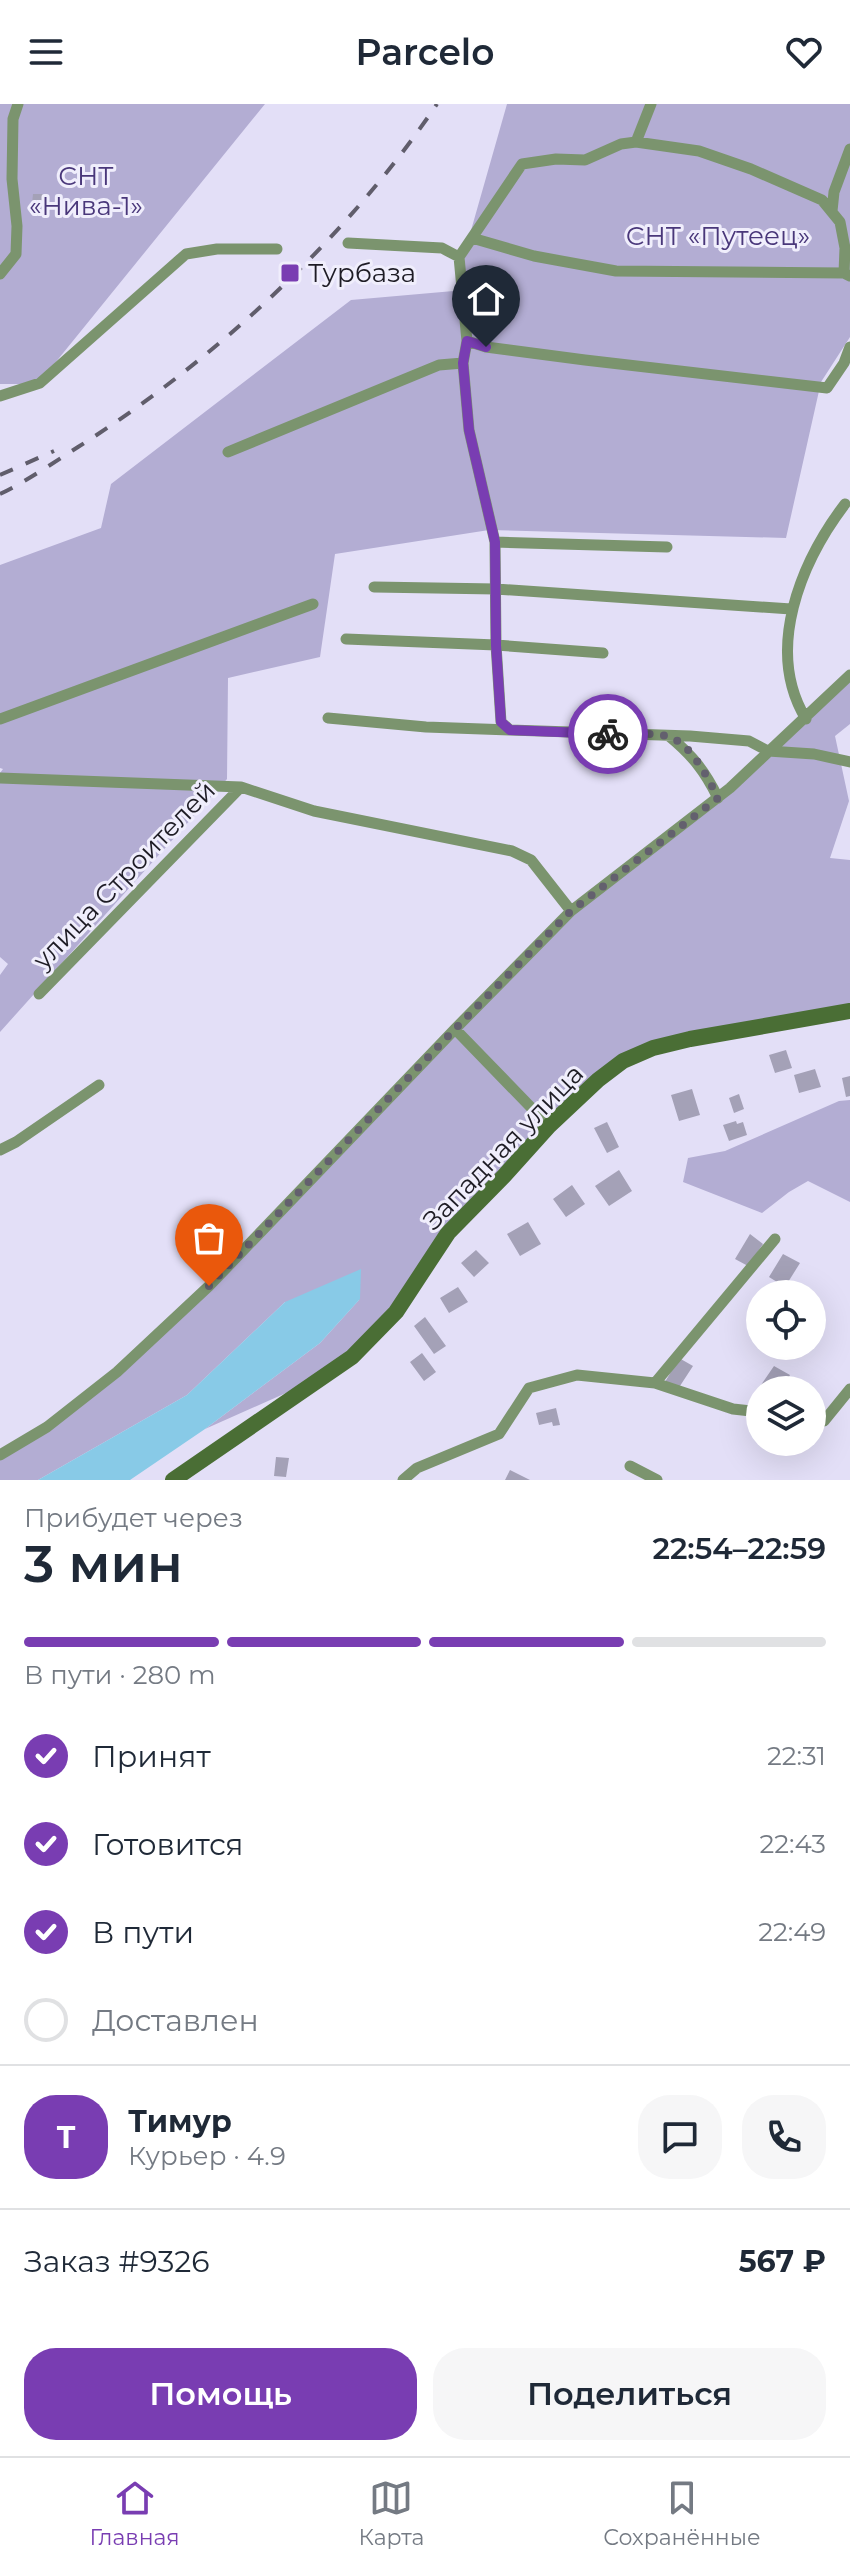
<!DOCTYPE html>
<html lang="ru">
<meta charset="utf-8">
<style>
:root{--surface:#fff;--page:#f6f6f7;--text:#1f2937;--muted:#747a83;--line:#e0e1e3;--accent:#793db2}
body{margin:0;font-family:Montserrat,sans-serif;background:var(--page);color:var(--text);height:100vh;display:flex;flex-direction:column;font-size:30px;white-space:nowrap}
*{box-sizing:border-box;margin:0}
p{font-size:26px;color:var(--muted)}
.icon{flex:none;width:44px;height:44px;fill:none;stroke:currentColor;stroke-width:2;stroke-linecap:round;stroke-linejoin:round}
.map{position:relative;height:1376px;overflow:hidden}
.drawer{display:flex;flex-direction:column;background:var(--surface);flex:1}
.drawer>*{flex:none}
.fabs{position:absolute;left:746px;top:1176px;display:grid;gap:16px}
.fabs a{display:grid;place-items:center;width:80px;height:80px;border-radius:50%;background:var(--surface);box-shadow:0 8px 32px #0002;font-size:40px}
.pin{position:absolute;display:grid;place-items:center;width:68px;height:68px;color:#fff;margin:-82px -34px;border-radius:50% 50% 50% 0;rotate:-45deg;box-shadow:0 0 8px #0007}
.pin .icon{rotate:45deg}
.courier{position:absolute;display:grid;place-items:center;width:80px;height:80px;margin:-40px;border:6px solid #793db2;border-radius:50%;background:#fff;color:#222;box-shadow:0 2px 10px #0007}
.summary em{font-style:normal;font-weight:600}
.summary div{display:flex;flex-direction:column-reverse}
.summary{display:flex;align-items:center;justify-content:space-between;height:136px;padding:0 24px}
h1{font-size:52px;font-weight:600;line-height:60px}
.bar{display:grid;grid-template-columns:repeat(4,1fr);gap:12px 8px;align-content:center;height:96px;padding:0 24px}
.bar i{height:10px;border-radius:6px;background:var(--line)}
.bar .on{background:var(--accent)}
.bar p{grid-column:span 4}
.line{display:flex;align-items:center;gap:20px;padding:0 24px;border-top:2px solid var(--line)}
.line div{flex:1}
.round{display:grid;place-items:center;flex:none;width:84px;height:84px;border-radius:32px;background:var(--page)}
ol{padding:0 24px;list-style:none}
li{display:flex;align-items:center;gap:24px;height:88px}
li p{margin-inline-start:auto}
li .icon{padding:8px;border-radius:50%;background:var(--accent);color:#fff;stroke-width:4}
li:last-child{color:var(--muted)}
li i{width:44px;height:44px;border:4px solid var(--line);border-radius:50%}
.cta{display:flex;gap:16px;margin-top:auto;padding:16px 24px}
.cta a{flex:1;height:92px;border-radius:32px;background:var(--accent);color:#fff;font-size:32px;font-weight:600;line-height:92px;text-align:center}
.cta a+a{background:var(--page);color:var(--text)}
header{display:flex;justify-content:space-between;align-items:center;height:104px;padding:0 24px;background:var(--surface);font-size:36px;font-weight:600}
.tabs{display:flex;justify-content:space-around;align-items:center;height:112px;border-top:2px solid var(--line);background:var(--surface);font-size:22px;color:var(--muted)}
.tabs a{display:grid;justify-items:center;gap:4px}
.tabs .on{color:var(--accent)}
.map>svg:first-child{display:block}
</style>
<header><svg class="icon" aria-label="menu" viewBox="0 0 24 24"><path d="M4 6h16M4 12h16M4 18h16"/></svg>Parcelo<svg class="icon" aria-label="heart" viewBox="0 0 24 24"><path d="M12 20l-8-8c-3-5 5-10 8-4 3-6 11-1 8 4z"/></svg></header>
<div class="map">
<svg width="850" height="1376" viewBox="0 0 850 1376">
<rect width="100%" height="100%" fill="#e3dff7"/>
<!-- green -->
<path fill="#b3add3" d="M0 0H265L38 280H0Z
M507 0H850V233L821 278 786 434 489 426 335 450 320 553 228 574 227 675 0 928V871L8 860 0 853V669L3 665 0 664V461L101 424 111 380 351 196 465 186 464 151Z
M850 571V620L835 632 849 697 830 754 850 756V907L623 957 466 1111 396 1208 324 1272 205 1325 320 1239 359 1196 285 1198 187 1291 38 1376H0V1351L117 1268 571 807 730 684Z
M850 996V1098L808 1077 789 1088 762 1109 683 1078 688 1054 725 1047 839 997Z"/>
<!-- water -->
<path fill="#88cae7" d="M361 1165 360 1195 320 1239 205 1325 130 1376H38L187 1291 285 1198Z"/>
<!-- building -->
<path fill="#a4a1b7" d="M33 90H43V101L32 100Z
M786 946 792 964 775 969 769 951Z
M815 965 821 983 799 989 794 971Z
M850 972V992L846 993 842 974Z
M692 985 700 1011 679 1017 671 991Z
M739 990 744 1005 734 1009 729 994Z
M736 1017 737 1020 743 1018 747 1031 729 1037 723 1021Z
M607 1018 619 1043 607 1049 594 1024Z
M619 1066 632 1087 609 1102 595 1082Z
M572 1081 585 1100 566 1113 553 1095Z
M528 1118 541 1140 520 1152 507 1130Z
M750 1130 763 1140 748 1162 735 1155Z
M476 1146 489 1159 474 1173 461 1159Z
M783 1150 800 1159 785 1183 769 1173Z
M458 1183 468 1198 449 1209 440 1194Z
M425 1213 446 1242 434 1250 414 1222Z
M422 1249 436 1268 424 1277 410 1258Z
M679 1254 693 1262 678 1285 665 1278Z
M774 1262 790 1271 782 1286H770L761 1281Z
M556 1304 560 1321 553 1322 552 1318 539 1321 536 1309Z
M276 1353 289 1354 286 1373 274 1372Z
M510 1366 530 1376H505Z"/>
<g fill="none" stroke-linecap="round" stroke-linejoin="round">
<!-- street -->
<path stroke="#7b946e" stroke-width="11" d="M636 38 651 0
M832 107 834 88 850 45
M472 134 534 152 616 167 844 169
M348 139 442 144 459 153
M0 170 16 150 17 122 12 75 13 15 18 0
M850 172 844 169 845 144 840 118 822 96 751 65 699 47 636 38 621 40 585 56 556 55 522 60 459 153 467 237 463 259 469 326 495 438 496 541 501 618 510 626 690 632 749 637 768 647 814 650 850 658
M467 237 486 243 585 256 827 284 844 259 850 243
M0 292 40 279 186 150 217 145H277
M228 348 439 261 463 259
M495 438 667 443
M374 483 496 485 791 505
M346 535 496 541 603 549
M328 614 426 623 510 626
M0 615 313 500
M806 615C764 546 801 458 845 400
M669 632C692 651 705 667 718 694
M0 674 241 683 314 707 512 747 531 756 571 807
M39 890 241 683
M455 925 549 1022
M0 1046 16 1038 99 981
M655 1279 775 1135
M812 1315 824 1317 850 1285
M0 1351 47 1323 117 1268 209 1182 455 925 571 807 730 684 850 571
M630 1362 657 1376
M403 1376 417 1364 499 1330 529 1284 577 1271 655 1279 733 1305 760 1308"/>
<!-- secondary -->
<path stroke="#4a6e35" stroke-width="16" d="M173 1376 352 1253 396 1208 448 1129 504 1072 549 1022 598 976 623 957 653 944 690 935 850 907"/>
<!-- rail -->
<path stroke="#605d6b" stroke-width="4" stroke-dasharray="14 14" stroke-linecap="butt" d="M0 371 54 347
M0 390C27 377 53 359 78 343 214 257 347 134 437 0"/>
</g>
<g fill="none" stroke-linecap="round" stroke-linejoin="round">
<!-- done -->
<path stroke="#63606e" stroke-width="8" stroke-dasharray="0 14.4" d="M209 1182 455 925 571 807 718 694C708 674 689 636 666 632 647 628 626 631 608 630"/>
<!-- route -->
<path stroke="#793db2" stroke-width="10" d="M486 243 467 237 463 259 469 326 495 438 496 541 501 618 510 626 608 630"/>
</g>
<!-- markers -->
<rect fill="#793db2" stroke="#f0eefc" stroke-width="3" x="280" y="159" width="20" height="20" rx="4"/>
<g text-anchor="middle" stroke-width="6" stroke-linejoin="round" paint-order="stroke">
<!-- park labels -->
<g font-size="26" fill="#49377a" stroke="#f0eefc">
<text x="86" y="81">СНТ<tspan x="86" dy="30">«Нива-1»</tspan></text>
<text x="718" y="141">СНТ «Путеец»</text>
</g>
<!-- poi labels -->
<g font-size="26" fill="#1e1c25" stroke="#f0eefc" text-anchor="start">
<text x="308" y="178">Турбаза</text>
</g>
<!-- street labels -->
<g font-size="26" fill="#1e1c25" stroke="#f0eefc">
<text transform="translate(124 771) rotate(-46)" y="9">улица Строителей</text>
<text transform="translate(503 1043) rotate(-46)" y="9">Западная улица</text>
</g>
</g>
</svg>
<div class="fabs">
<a><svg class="icon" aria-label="locate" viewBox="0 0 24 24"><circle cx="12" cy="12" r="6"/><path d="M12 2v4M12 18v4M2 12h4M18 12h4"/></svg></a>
<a><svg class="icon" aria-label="layers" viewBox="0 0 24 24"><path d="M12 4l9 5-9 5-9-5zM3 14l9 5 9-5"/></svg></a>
</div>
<div class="pin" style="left:209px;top:1182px;background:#ea580c"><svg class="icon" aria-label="bag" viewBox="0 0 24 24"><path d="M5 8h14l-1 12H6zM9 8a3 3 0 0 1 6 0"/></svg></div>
<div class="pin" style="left:486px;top:243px;background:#1f2937"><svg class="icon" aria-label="home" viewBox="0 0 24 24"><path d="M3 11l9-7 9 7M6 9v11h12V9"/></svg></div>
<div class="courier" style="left:608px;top:630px"><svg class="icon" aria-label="bike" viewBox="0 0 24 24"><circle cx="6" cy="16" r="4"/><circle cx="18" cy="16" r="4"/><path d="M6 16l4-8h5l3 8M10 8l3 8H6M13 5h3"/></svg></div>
</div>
<section class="drawer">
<div class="summary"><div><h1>3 мин</h1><p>Прибудет через</p></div><em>22:54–22:59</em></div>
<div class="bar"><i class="on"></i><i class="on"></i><i class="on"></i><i></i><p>В пути · 280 m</p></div>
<ol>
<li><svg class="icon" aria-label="check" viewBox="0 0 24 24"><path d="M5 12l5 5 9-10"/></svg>Принят<p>22:31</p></li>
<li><svg class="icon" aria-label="check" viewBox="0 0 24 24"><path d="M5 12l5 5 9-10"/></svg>Готовится<p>22:43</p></li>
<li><svg class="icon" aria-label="check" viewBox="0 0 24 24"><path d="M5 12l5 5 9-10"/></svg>В пути<p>22:49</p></li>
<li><i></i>Доставлен</li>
</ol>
<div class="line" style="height:144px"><b class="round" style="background:var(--accent);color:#fff">Т</b><div><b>Тимур</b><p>Курьер · 4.9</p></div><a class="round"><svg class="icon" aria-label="chat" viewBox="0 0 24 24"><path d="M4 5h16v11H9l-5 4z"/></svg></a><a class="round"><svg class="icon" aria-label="phone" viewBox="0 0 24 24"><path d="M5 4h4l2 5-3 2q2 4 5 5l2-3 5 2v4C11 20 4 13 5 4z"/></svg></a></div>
<div class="line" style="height:104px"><div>Заказ #9326</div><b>567 ₽</b></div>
<div class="cta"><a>Помощь</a><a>Поделиться</a></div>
</section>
<nav class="tabs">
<a class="on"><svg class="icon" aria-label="home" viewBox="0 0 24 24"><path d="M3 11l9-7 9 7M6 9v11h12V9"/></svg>Главная</a>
<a><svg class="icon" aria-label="map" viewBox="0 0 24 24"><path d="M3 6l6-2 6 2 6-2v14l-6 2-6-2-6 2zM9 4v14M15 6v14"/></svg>Карта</a>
<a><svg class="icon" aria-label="saved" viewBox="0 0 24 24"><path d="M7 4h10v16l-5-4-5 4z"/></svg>Сохранённые</a>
</nav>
